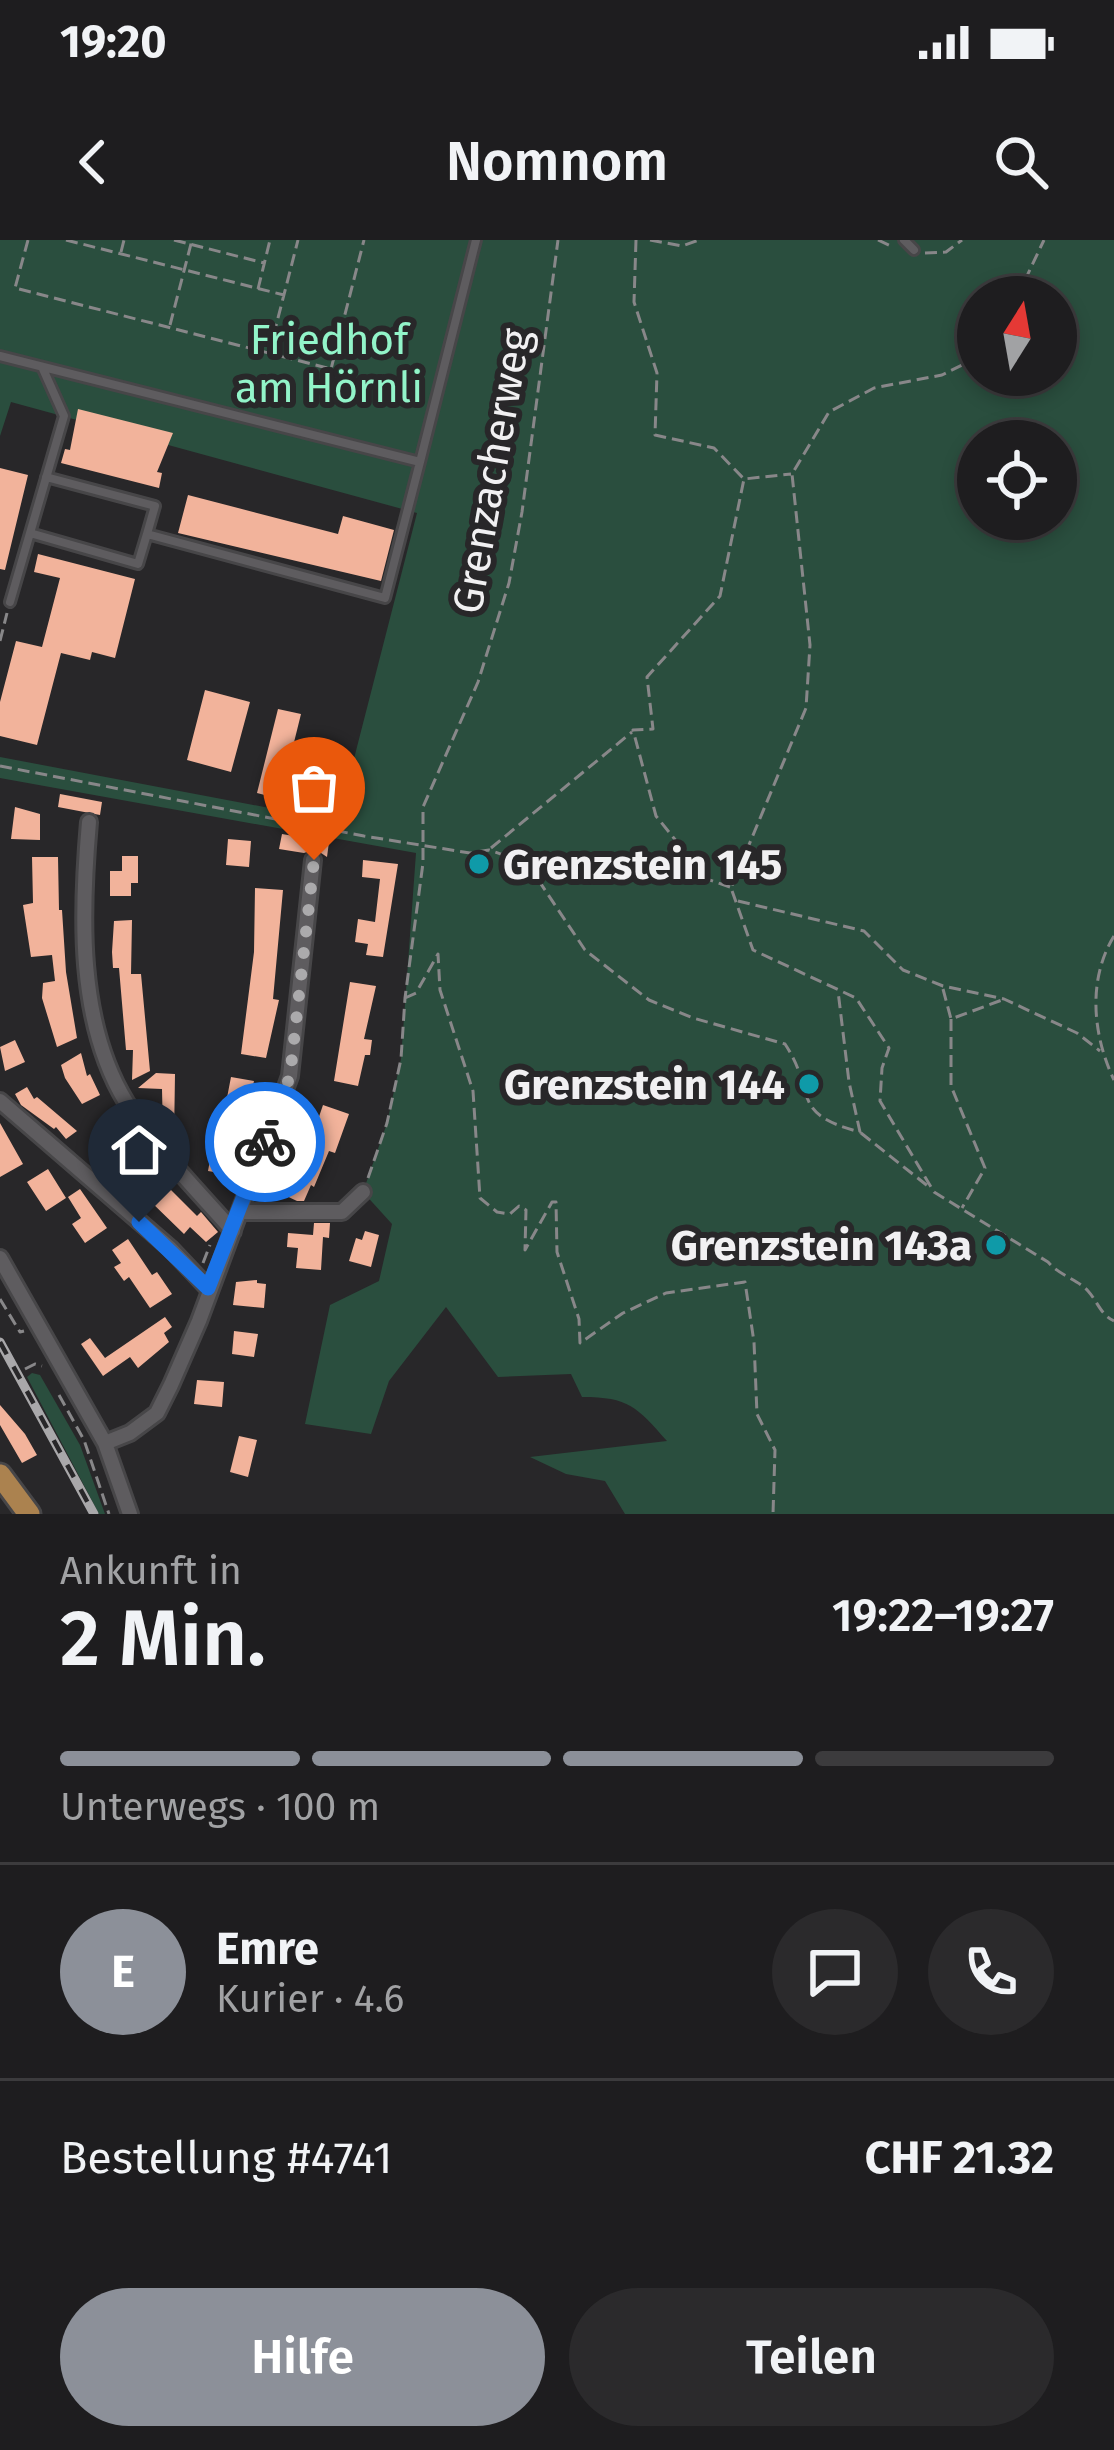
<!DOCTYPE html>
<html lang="de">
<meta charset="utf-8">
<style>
:root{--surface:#1e1d1f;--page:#2b2a2c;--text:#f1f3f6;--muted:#a1a2a4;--line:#3c3b3d;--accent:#8c9099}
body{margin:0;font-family:"Fira Sans",sans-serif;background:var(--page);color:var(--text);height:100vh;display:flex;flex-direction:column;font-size:45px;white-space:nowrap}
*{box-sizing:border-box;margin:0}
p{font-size:39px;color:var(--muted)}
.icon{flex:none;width:66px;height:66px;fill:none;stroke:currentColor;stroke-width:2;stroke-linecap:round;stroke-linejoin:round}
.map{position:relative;height:1274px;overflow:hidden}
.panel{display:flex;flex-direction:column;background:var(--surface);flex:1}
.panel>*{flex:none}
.needle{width:78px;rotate:11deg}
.fabs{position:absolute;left:957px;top:36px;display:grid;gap:24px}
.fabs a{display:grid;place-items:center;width:120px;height:120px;border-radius:50%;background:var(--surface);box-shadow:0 6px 18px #0003,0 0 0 3px var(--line);font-size:60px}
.pin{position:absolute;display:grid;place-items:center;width:102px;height:102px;color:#fff;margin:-123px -51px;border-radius:50% 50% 50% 0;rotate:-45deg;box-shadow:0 0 12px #0007}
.pin .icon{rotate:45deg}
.courier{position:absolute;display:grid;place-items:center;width:120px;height:120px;margin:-60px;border:9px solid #1a73e8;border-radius:50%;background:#fff;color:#222;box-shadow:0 3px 15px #0007}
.overview em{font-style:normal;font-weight:600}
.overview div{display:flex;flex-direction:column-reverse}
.overview{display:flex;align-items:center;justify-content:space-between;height:204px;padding:0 60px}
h1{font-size:78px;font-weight:600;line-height:90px}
.bar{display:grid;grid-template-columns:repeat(4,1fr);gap:18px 12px;align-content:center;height:144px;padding:0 60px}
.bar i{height:15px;border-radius:9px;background:var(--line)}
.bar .active{background:var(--accent)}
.bar p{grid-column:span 4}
.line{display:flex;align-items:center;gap:30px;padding:0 60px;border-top:3px solid var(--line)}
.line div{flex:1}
.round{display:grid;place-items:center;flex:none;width:126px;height:126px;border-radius:63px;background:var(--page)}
.button{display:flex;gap:24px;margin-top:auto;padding:24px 60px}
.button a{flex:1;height:138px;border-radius:72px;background:var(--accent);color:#fff;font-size:48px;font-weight:600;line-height:138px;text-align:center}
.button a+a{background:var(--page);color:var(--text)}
.status{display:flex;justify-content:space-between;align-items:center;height:84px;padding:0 60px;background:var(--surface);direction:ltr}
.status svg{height:33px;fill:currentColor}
header{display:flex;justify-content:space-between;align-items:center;height:156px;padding:0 60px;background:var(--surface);font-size:54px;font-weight:600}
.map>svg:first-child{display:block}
</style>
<div class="status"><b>19:20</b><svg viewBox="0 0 49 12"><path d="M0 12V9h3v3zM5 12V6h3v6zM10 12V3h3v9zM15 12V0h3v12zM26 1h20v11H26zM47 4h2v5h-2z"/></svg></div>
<header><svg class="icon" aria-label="back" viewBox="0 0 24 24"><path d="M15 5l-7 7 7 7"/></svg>Nomnom<svg class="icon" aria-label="search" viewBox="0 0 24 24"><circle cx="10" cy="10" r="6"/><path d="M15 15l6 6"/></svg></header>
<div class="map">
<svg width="1114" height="1274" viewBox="0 0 1114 1274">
<rect width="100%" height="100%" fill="#282729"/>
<!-- green -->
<path fill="#2a4e3e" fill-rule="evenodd" d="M0 0H1114V1274H625L605 1241 566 1234 530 1217 667 1201C637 1167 629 1157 582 1157L571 1134 498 1137 446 1067 389 1141 371 1194 305 1184 330 1065 379 1041 392 984 363 952 387 883 401 819 416 613 0 538V517L338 581 417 273 11 162 0 196ZM978 57H1056V135H978ZM978 201H1056V279H978Z
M32 1133 40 1135 80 1205 105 1274H99L27 1137Z"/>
<!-- building -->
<path fill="#f2b39b" d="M78 169 173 193 157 232 162 233 159 248 61 223 65 209 70 210Z
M0 228 28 235 5 330 0 329Z
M188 255 338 294 343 276 394 290 381 341 178 293Z
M38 314 135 339 115 418 92 412 90 420 61 413 37 505 0 496V462L16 401 42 407 60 338 34 332Z
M205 450 250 462 231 532 187 520Z
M278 469 301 474 280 559 257 553Z
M60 554 102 562 100 575 58 567Z
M15 567 40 574V600L11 599Z
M282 594 329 602 327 617 315 609 304 613 279 609Z
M228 599 251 601 249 627 226 625Z
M122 616H138V643H131V656H110V631H122Z
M32 617H58L59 670H62L66 732 77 798 57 807 42 758 43 743 55 741 52 715 31 717 23 665 33 663Z
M363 620 398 624 383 717 366 715 368 704 355 702 358 679 375 682 380 639 362 637Z
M255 648 283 650 273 759 279 760 266 818 241 814 254 712Z
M132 680 131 734H141L150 831 132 840 133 810H126L119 728H113L112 712 114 681Z
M350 742 376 746 364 799 372 800 370 815H365L358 846 334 841Z
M15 800 25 822 5 831 0 807Z
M81 813 87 836 90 834 100 855 82 864 65 838 61 825Z
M156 833 175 834 174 898 163 895 162 849 138 848Z
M231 837 254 841 232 935 208 931 215 893 220 894Z
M27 847 34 859 37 857 77 891 66 899 56 887 54 889 21 865 15 854Z
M323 865 349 874 335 913 329 911 314 947 311 945 304 961H297L280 953 287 936 292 938 306 901 310 903Z
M0 883 23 924 0 937Z
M118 894 135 913 117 929 103 907Z
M48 929 66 958 46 971 27 942Z
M163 942 197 976 201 972 218 992 206 1002 190 987 184 994 148 959Z
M80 949 107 988 85 1003 72 984 81 978 68 957Z
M314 983H330L329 998 323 997 321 1030 296 1028 298 1008 287 1007 288 993 313 995Z
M365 991 379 995 371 1027 349 1021 356 998 362 1000Z
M128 999 152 1035 157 1032 172 1054 150 1068 129 1037 124 1041 114 1027 121 1023 112 1010Z
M257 1040V1043L266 1044 264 1068 233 1065 236 1042Z
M165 1077 172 1087 164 1093 169 1102 138 1128 130 1117 103 1136 81 1104 90 1098 105 1118Z
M234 1091 258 1094 254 1117 232 1114Z
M197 1140 224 1142 222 1167 194 1164Z
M0 1165 25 1194 37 1215 22 1223 0 1185Z
M239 1196 257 1200 248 1237 230 1232Z"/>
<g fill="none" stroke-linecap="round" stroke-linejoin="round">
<defs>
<path id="lane" d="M904 0 914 10
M0 116 420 222 476 0
M46 237 155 266 147 294 385 358 420 222
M30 293 138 324 147 294
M10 362 64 176 43 129"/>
<path id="street" d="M89 582C81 673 77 782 126 862 155 908 197 950 233 991
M0 861 170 1008 208 1048
M240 972H342L363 952
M0 1018 105 1203 130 1274
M105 1203 130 1193 157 1173 171 1145 199 1081 290 836 313 620"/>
<path id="primary" d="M0 1235 29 1274"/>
</defs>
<!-- lane casing -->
<use href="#lane" stroke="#474648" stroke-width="14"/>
<!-- street casing -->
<use href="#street" stroke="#474648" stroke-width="20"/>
<!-- primary casing -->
<use href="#primary" stroke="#474648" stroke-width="27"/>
<!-- path -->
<path stroke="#888789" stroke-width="3" stroke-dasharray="12 6" stroke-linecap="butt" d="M28 0 15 48 331 129 364 0
M66 0 284 55
M174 0 264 23
M636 0 634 62 657 133 655 195 714 208 744 239
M650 0 682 6 699 0
M878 0 893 7
M121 12 124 0
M925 13 946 12 962 0
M258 49 270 0
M1017 57 1044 0
M170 85 192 0
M269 113 298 0
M978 117 942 135 874 148 829 172 792 234 810 405 806 468 731 648 753 710 856 758 889 808 882 828 880 861 934 952 1048 1022C1060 1036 1077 1039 1088 1051 1098 1062 1100 1074 1114 1081
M0 401 7 373
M0 526 364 596 470 613 489 610 527 623 585 710 649 760 693 778 785 804C818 854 788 873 860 892L849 842 838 751
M491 608 632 492
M730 647 687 632 677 602 656 576 633 490 653 489 647 437 720 356 744 239 791 234
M738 661 864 691 903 730 943 746 1004 759 1077 793 1100 811
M1114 696C1087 740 1093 796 1114 840
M943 749 951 779 1002 760
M405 758 416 753 438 714 440 750 473 851 480 958 497 972 510 974 519 966 526 970 525 1010 552 962H556L557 1012 579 1079 580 1103 623 1073 666 1053 745 1042 754 1102 757 1174 775 1210 773 1274
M951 779V846L985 928 962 968
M861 893 929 947
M368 938 387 883 401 819 405 758 423 623V567L478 442 509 343 522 272 558 0
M203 1023 210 1005
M0 1059 20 1092 24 1091
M25 1129 35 1124 42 1126
M59 1155 84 1200 109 1274"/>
<!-- lane -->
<use href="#lane" stroke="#5e5c5f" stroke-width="8"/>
<!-- street -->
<use href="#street" stroke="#5e5c5f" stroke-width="14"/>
<!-- primary -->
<use href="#primary" stroke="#ab824f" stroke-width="21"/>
<defs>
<path id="rail" d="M0 1102 94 1274"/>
</defs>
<!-- rail casing -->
<use href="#rail" stroke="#a9a8aa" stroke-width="9"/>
<!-- rail -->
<use href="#rail" stroke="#282729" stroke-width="4.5" stroke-dasharray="14" stroke-linecap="butt"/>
</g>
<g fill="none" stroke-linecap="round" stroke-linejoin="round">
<!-- done -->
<path stroke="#abaaac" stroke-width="12" stroke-dasharray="0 21.6" d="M265 902 290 836 314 620"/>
<!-- route -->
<path stroke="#1a73e8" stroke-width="15" d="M139 982 208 1048 265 902"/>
</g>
<!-- markers -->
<g fill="#0f9aa8" stroke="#282729" stroke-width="4.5">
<circle cx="479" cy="624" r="12"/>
<circle cx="809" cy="844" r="12"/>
<circle cx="996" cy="1005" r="12"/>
</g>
<g text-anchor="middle" stroke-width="12" stroke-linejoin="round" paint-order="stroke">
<!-- park labels -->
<g font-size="42" fill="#92f4c9" stroke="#282729">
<text x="329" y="114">Friedhof<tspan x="329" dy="48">am Hörnli</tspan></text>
</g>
<!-- street labels -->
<g font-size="42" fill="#f1f0f2" stroke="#282729">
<text transform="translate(491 231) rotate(-80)" y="15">Grenzacherweg</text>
</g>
<!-- poi labels -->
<g font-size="42" font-weight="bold" fill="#f1f0f2" stroke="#282729" text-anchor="end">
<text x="503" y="639" text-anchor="start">Grenzstein 145</text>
<text x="785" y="859">Grenzstein 144</text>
<text x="972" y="1020">Grenzstein 143a</text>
</g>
</g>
</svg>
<div class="fabs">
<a><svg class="needle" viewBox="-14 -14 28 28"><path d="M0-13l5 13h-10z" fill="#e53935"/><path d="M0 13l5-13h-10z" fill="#a1a2a4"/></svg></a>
<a><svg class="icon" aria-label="locate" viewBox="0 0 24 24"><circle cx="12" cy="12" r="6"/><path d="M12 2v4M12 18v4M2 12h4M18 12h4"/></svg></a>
</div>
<div class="pin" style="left:314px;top:620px;background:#ea580c"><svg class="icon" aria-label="bag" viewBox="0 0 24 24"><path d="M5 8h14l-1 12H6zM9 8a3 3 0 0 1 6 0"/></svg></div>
<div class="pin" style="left:139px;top:982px;background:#1f2937"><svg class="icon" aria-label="home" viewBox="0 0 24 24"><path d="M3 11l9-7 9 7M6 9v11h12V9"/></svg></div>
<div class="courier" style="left:265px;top:902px"><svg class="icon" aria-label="bike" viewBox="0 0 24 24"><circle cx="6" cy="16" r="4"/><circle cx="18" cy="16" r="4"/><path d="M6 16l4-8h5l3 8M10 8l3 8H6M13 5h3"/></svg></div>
</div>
<section class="panel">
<div class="overview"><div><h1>2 Min.</h1><p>Ankunft in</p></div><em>19:22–19:27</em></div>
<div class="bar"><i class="active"></i><i class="active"></i><i class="active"></i><i></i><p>Unterwegs · 100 m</p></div>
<div class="line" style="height:216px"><b class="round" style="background:var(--accent);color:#fff">E</b><div><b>Emre</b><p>Kurier · 4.6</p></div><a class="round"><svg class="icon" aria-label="chat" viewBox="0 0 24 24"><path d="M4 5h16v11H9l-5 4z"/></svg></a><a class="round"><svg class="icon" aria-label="phone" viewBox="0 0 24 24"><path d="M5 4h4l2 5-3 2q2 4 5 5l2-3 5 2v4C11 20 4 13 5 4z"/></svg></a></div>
<div class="line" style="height:156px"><div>Bestellung #4741</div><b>CHF 21.32</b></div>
<div class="button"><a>Hilfe</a><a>Teilen</a></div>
</section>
